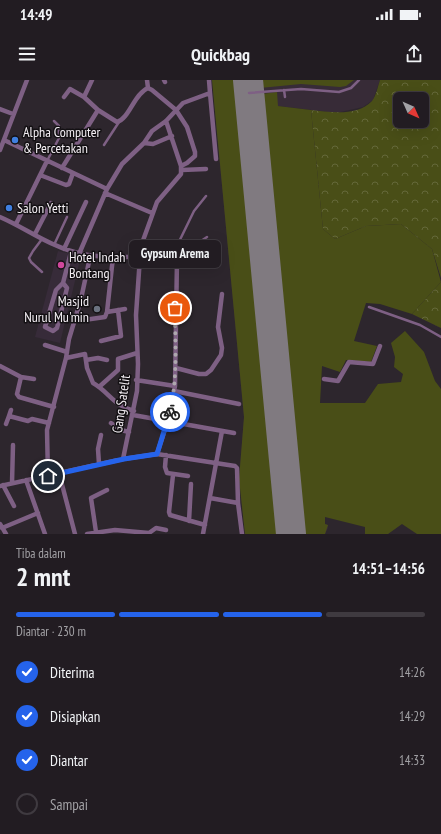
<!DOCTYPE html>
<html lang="id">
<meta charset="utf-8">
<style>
:root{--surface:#221c22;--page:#2e292f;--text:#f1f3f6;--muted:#a2a1a5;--line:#3f3a40;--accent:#2563eb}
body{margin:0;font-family:"PT Sans Narrow",sans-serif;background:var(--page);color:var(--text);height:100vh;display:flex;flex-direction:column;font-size:15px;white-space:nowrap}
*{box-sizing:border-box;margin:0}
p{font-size:13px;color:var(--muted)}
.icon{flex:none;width:22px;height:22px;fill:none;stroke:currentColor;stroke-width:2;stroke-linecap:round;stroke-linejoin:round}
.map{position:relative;height:454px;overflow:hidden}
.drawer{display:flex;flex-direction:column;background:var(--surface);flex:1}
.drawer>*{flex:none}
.needle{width:26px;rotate:135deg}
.tools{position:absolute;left:393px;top:12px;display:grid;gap:8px}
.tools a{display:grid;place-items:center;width:36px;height:36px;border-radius:6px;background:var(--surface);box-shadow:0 4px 16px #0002,0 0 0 1px var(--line);font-size:20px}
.pin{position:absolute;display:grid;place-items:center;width:34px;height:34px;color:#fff;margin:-17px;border:2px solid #fff;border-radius:50%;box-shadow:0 1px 4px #0007}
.courier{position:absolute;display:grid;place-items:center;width:40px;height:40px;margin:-20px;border:3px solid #2563eb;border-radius:50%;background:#fff;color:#222;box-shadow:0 1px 5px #0007}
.bubble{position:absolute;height:28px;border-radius:6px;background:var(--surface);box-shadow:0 4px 16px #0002,0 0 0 1px var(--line);font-size:13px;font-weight:600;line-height:28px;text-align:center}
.overview em{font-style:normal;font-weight:600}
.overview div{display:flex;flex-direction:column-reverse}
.overview{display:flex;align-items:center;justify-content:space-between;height:68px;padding:0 16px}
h1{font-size:26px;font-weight:600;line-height:30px}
.bar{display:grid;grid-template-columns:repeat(4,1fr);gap:6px 4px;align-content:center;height:48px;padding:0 16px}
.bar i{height:5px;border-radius:3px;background:var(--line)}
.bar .current{background:var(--accent)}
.bar p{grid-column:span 4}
ol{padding:0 16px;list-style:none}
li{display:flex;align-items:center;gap:12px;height:44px}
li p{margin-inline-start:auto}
li .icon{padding:4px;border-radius:50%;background:var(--accent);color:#fff;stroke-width:4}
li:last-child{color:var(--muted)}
li i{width:22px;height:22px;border:2px solid var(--line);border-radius:50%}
.status{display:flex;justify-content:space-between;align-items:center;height:28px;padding:0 20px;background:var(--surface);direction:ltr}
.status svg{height:11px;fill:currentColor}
header{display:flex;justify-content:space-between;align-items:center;height:52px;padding:0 16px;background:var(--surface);font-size:18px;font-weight:600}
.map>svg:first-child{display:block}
</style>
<div class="status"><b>14:49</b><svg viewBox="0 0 49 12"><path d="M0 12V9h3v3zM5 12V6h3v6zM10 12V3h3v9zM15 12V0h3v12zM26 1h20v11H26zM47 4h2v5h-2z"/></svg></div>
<header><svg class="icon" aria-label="menu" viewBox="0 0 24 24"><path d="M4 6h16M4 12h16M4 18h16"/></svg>Quickbag<svg class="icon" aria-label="share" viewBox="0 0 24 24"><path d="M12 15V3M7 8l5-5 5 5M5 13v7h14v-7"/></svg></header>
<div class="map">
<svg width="441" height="454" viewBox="0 0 441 454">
<defs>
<pattern id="forest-crowns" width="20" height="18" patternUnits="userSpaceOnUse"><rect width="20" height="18" fill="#494e17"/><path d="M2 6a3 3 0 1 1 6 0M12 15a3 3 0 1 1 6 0" fill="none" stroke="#646839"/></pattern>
</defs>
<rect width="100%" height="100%" fill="#2d262d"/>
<!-- built -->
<path fill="#372b37" d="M212 0H380L373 20 363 27 336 33 278 26 325 444 328 445V448L325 454H245L239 399 244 337Z"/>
<!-- education -->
<path fill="#372b39" d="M58 171 81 176 60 263 35 257Z"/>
<!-- green -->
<path fill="#494e17" d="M212 0H240L283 454H245L239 399 244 337Z
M256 0H354L346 6 340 7 301 4 260 8 256 4Z
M277 12 278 26 311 30 323 149 335 159 366 146 401 144 432 169 441 202 412 234 380 224 366 223 354 261 377 266 371 282 346 280 340 292 322 286 320 323H365L378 304 401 302 403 294 394 287 395 277 391 263 405 251 424 272 435 301 441 309V454H417L402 444 388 454H365V447L325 437V444L328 445 325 454H299L258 19 262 14Z"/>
<!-- forest -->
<path fill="url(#forest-crowns)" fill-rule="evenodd" d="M380 0H441V198L432 169 401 144 366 146 335 159 323 149 311 30C330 32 357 37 372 21 376 16 378 6 380 0ZM400 19H422V41H400Z
M441 202V248L412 234Z"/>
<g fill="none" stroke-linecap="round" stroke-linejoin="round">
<!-- runway -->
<path stroke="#807a80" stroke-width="30" d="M248 0 291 454"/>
<!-- lane -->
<path stroke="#7e6084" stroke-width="2.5" d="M284 10 285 17
M249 13 301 9 339 12 351 8 359 0
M104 65 119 42
M47 81 59 58V46L54 41
M54 165 67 137
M175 170 186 171 193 182 205 186
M186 171 207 157
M172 176 194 131 206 116
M42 192 31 182 29 178 33 171 42 159
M369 227 420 245 441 257"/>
<!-- street -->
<path stroke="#7e6084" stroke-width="4.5" d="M92 0 84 17 98 30 117 42C129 39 134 14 148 8L152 10 176 30 187 47 195 72V76L187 83 181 86
M147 0 148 8
M164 0 165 2
M210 13 216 79
M64 17 70 9 84 17
M0 29 13 34
M4 60 107 109
M144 63 153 64 172 56
M0 70 27 0
M62 88 98 30
M182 90 206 89
M40 95 66 105 69 104 73 93
M105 113 152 133
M0 137C19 145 36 157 55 165 91 182 131 177 170 175L177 179 175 306 168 340 157 374
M16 144 47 81
M35 154 51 123
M64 169 86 122
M79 174 107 109 122 84 144 63 152 51 166 41 183 23 210 13 209 0
M113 177 107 232 125 229
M137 177 157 122 181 94V86L166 41
M63 203 56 210 45 247 53 251 57 248 67 208 63 203 71 172
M76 237 84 240 105 237 107 232
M101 261 121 256 118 230
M45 265 67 272
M66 278 85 274 87 288 93 303C109 312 114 326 134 331
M86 280 98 278 107 280
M0 286 21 297 17 314 19 317 54 327
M176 288 199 294H206L211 290 221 275 222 268 218 247 222 214
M21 297 34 299
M324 299 338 301 349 282 373 284 380 266
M136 300 175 306
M99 307 118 290V279L137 273
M174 311 239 324
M11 330 9 336 28 341 32 339 49 343
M133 335 234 353
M111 343 121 350 129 352
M6 344 9 336
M166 375 165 387 167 393 188 396
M123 379 137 311 138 284 136 235 140 177
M99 384 98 369 101 355
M59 393 75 454
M173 395 169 432 170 435 205 445
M48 396 47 350 66 278 69 259 81 219 90 177
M26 400 45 454
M12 403 13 365
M3 405 14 426
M0 406 123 379 157 374 235 386 237 388 238 423 242 454
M210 418 238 423
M189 441 191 404
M0 444 6 454
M2 448 38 433
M96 452 91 418 107 410
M87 454 115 450 149 453 156 448 166 450
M203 454 222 351"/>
</g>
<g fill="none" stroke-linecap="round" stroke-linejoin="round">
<!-- done -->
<path stroke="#aea8ae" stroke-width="4" stroke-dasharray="0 7.2" d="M170 332C178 296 175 264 175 228"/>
<!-- route -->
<path stroke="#2563eb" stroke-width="5" d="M48 396 124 379 157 374 170 332"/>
</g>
<!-- markers -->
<g fill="#3f7fe0" stroke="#131013" stroke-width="1.5">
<circle cx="15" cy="60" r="4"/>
<circle cx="9" cy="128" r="4"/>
</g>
<circle fill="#d1479c" stroke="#131013" stroke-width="1.5" cx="61" cy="185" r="4"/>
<circle fill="#6b7280" stroke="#131013" stroke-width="1.5" cx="97" cy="229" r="4"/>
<g text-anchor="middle" stroke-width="3" stroke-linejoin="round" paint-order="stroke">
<!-- poi labels -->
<g font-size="14" fill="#f3eef3" stroke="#131013" text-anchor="start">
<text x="23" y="57">Alpha Computer<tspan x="23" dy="16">&amp; Percetakan</tspan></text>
<text x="17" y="133">Salon Yetti</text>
<text x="69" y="182">Hotel Indah<tspan x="69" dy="16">Bontang</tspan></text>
<text x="89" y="226" text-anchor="end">Masjid<tspan x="89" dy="16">Nurul Mu'min</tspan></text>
</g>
<!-- street labels -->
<g font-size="14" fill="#f3eef3" stroke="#131013">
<text transform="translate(121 324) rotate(-82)" y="5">Gang Satelit</text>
</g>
</g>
</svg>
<div class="tools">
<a><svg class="needle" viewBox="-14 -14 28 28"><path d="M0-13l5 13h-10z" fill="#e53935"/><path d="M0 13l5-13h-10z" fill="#a2a1a5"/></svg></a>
</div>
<div class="pin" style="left:175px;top:228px;background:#ea580c"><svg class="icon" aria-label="bag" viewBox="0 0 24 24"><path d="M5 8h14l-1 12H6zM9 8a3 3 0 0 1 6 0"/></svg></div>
<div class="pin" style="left:48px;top:396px;background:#1f2937"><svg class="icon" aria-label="home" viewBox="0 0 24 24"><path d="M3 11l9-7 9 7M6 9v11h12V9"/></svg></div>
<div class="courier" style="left:170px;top:332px"><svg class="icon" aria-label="bike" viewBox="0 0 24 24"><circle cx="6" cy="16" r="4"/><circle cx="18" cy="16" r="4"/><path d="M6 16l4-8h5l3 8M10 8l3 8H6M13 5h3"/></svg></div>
<div class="bubble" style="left:129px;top:160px;width:92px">Gypsum Arema</div>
</div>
<section class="drawer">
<div class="overview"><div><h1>2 mnt</h1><p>Tiba dalam</p></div><em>14:51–14:56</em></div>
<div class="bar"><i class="current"></i><i class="current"></i><i class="current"></i><i></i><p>Diantar · 230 m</p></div>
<ol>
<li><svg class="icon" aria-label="check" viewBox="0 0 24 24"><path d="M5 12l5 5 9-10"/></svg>Diterima<p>14:26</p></li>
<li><svg class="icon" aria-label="check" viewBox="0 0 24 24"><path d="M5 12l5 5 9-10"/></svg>Disiapkan<p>14:29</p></li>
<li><svg class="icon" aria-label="check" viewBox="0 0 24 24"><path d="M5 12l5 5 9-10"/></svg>Diantar<p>14:33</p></li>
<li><i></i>Sampai</li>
</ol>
</section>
